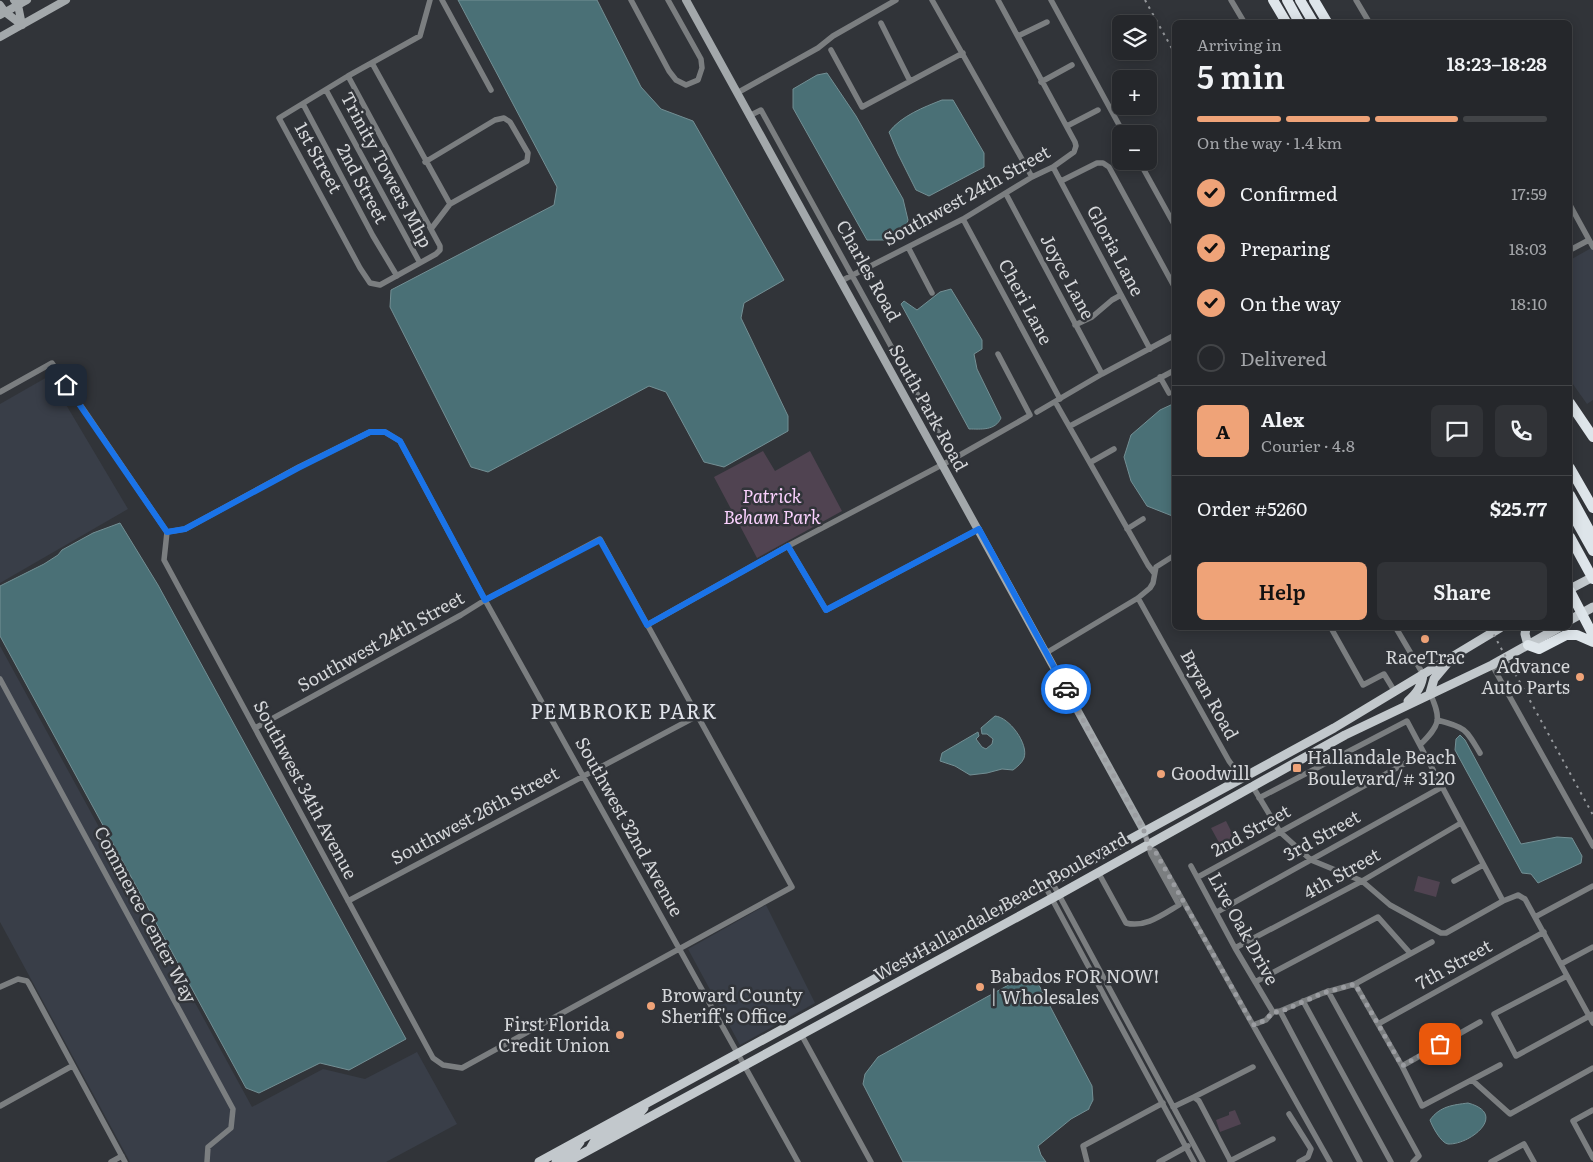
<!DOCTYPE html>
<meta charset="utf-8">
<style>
:root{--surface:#25272b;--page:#313337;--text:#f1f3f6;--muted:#a3a5a9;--line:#424447;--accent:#efa378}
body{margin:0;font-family:Literata,serif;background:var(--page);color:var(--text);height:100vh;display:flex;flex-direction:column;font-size:19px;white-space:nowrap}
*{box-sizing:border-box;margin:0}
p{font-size:16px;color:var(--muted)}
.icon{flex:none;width:28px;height:28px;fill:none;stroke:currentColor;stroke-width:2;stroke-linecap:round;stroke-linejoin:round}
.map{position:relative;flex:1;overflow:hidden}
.sheet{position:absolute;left:1172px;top:20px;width:400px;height:610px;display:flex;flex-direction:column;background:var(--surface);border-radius:8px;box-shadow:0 2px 12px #0003,0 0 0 1px var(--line)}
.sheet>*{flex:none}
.buttons{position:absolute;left:1112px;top:15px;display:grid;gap:10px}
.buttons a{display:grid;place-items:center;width:45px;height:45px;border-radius:8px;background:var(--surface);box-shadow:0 2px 12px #0003,0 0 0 1px var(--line);font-size:25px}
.pin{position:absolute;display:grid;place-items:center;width:42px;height:42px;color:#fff;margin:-21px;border-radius:10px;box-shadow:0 2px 8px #0006}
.courier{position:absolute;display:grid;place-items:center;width:50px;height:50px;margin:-25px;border:4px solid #1a73e8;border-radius:50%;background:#fff;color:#222;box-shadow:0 1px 6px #0007}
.overview em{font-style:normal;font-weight:600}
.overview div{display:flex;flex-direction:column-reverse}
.overview{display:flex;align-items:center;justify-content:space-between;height:85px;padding:0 25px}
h1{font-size:32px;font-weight:600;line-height:38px}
.bar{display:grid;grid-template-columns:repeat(4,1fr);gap:8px 5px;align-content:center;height:60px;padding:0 25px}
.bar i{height:6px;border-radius:4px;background:var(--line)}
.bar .active{background:var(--accent)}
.bar p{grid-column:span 4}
.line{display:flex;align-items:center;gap:12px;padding:0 25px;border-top:1px solid var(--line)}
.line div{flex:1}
.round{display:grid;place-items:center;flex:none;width:52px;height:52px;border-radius:8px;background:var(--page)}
ol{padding:0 25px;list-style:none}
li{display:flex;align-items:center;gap:15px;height:55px}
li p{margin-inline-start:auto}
li .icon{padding:5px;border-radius:50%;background:var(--accent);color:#111;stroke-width:4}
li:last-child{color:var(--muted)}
li i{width:28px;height:28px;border:2px solid var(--line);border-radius:50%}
.button{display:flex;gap:10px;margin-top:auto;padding:10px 25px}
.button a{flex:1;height:58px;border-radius:8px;background:var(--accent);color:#111;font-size:20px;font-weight:600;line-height:58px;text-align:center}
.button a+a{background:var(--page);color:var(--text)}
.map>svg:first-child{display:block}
</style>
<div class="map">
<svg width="1593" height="1162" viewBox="0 0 1593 1162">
<rect width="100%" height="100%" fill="#313439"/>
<!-- built -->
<path fill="#393e48" d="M1593 247V400L1587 404 1570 380V260Z
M49 376 128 509 0 583V404Z
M0 646 252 1107 323 1069 365 1079 417 1052 457 1124 386 1162H130L0 922Z
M766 905 815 1003 740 1045 688 949Z"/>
<!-- green -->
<path fill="#504351" d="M763 451 775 471 810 451 842 511 757 558 714 477Z
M1226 821 1236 841 1222 848 1211 828Z
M1418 876 1440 882 1436 897 1414 891Z
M1235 1110 1241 1124 1220 1132 1216 1120 1229 1115V1112Z"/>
<!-- water -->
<path fill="#4a7076" stroke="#738f94" d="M458 0H597L641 87 661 109 693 121 784 280 744 303 741 318 788 416V431L724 467 704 462 666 392 649 386 488 472 471 467 390 307 391 290 554 205 557 187Z
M827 73 856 116 903 199 908 220 905 230 886 240H867L793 108V89L817 75Z
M942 100H953L984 153V167L929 196 916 190 898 154 889 132C901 116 924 107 942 100Z
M951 289 982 340V349L974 354 977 369 1001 418C995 431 981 429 969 429L901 304 904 301 917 310 940 292Z
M1175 403V517L1147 506 1131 481 1124 457 1131 435 1160 410Z
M120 523 158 585 406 1039 349 1070 320 1063 259 1093 246 1088 0 636V586L44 564 58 555 62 550 93 533Z
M995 716C1009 717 1029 744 1024 758 1022 763 1017 767 1013 770L1002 769 987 773 970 775 955 766 940 761 942 753 978 732 979 736 976 739 982 747 986 749 992 744 993 739 987 734H982L981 728Z
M1460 735 1465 740 1521 844 1557 837 1572 838 1582 856 1581 863 1538 883 1531 874 1522 873 1455 750 1456 739Z
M1032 972 1092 1086 1093 1100 1089 1108V1109L1071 1119 1038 1146 1041 1155 1046 1162H903L863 1084 865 1074 878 1057Z
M1468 1103C1509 1114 1470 1145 1448 1144 1441 1143 1432 1126 1430 1120 1440 1106 1453 1105 1468 1103Z"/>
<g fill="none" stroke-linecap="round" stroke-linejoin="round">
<!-- street -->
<path stroke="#7b7e80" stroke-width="5.5" d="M442 0 491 90
M631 0 669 71 676 80 686 85 698 80 702 68 701 59 668 0
M932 0 1032 177
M1051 0 1124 134
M1231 0 1244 22
M1356 0 1369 22
M881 23 910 81
M1018 36 1047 22
M831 50 862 107 963 53
M372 63 450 204
M348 76 440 246V250L436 254 380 285 370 283 360 268 279 118 348 76 420 36 430 0
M1041 82 1072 65
M326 90 420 263
M737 93 818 48 833 36 896 0
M303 104 373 236 397 276
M749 116 761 110 953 459
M1067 126 1098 110
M1139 161 1175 226
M425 162 495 120 504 118 510 122 528 153 527 161 450 204 431 229
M1053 167 1150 349
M1061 181 1097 163H1103L1109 167 1175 288
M1006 194 1102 374
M1570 205 1593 247
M963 219 1060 399
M908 247 932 293
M1570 250 1589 240
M841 281 963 219 1032 177 1053 167 1074 152 1076 146 1075 142 998 0
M1075 325 1092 317 1112 300 1121 295
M1160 377 1169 393
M0 392 52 363 167 532 185 529 299 467 370 432H385L400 441 485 600 798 1162
M1057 405 1148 565 1154 573
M1037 412 1102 374 1175 335
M1070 426 1175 370
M1091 462 1114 449
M1127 529 1143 519
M167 532 164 560 433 1058 443 1065 462 1068 792 887 600 539 485 600 461 615 255 728
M788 546 826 610 979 529
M1138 598 1229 761 1242 778
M647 625 788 546 953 459 1027 417 1030 415 998 354
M1331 628 1363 685 1384 674 1395 692
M1396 628 1423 674
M1046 653 1138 598 1150 588 1153 583 1156 567 1175 555
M1492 665 1593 846
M0 679 233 1109 231 1128 208 1147 207 1162
M1437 720C1465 727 1466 729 1480 753
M1420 745C1440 725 1442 720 1430 693
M1253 787 1280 832 1311 860 1362 881 1390 905 1441 933H1446L1503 901 1518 895 1525 899 1593 1023
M1259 798 1407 721 1503 901
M1150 849 1155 851 1330 1162
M1191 866 1235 948 1273 1012 1280 1011 1323 993 1355 984 1432 942
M1098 872 1126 923C1145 928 1162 915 1179 905L1151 854 1144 831
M1198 877 1424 753
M1454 881 1483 865
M1052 882 1203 1162
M1045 886 1194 1162
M348 901 697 716
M1217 912 1442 787
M1535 917 1593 886
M1235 948 1362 881 1461 823
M1561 964 1593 947
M1567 976 1494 1014 1516 1056 1593 1014
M1255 982 1378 917 1410 953
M1355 984 1402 1066 1422 1106 1500 1065
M0 987 18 979 27 981 29 984 125 1162
M1328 991 1419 1156 1413 1162
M1303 1001 1391 1162
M1280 1011 1360 1162
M1378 1024 1544 932
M1253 1025 1266 1020 1273 1012
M801 1034 871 1162
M1402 1066 1480 1022
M1472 1080 1510 1114 1593 1068
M1194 1097 1253 1067
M0 1106 72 1066
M1173 1107 1194 1097 1199 1101 1231 1162
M1593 1110 1573 1121 1593 1158
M1289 1114 1311 1149 1308 1157 1299 1162
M1230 1161 1273 1139
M111 1162 122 1156
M1087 1162 1083 1146 1163 1103
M1159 1162 1188 1146
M1491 1162 1524 1144 1534 1162"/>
<!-- secondary -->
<path stroke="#a3a8ab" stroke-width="8" d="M14 0 18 5 22 25
M686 0 1144 831
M0 5 5 12 22 25
M0 15 27 0
M0 37 66 0"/>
<!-- primary -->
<path stroke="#c2c8cc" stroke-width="9" d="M1570 589 1593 577
M1570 620 1593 607
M1526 628 1525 634 1528 645
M1430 693 1434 679 1450 660
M1408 701C1417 693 1422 686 1423 674
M590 1149 597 1137 637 1116 644 1108
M539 1162 1334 728 1500 628
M556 1162 571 1154 580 1142
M567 1162 1058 895 1345 735 1492 665 1558 628"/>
<!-- highway -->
<path stroke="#dee5ea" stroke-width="10" d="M1273 0 1286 22
M1287 0 1299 22
M1300 0 1313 22
M1314 0 1327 22
M1570 403 1593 437
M1570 468 1593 508
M1570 495 1593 537
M1570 510 1593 551
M1570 537 1593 579
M1570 591 1593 635
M1528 645 1539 649 1566 635H1577L1593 642"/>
<!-- rail -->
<path stroke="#95989c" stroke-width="2" stroke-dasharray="2.5 5" stroke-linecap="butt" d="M1145 0 1175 54
M1490 628 1593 815"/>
</g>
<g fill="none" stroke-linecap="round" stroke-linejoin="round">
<!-- done -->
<path stroke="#9b9da1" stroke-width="5" stroke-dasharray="0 9" d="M1066 689 1144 831 1150 849 1155 851 1253 1025 1266 1020 1273 1012H1280L1323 993 1355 984 1402 1066 1440 1044"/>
<!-- route -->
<path stroke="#1a73e8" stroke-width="6" d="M66 385 167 532 185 529 298 468 370 432H385L400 441 485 600 600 540 647 625 788 546 826 610 979 529 1066 689"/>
</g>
<!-- markers -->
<g fill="#efa378" stroke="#313439" stroke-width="2">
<circle cx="1425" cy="639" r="5"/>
<circle cx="1580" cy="677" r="5"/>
<rect x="1292" y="763" width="10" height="10" rx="2.5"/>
<circle cx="1161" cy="774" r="5"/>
<circle cx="980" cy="987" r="5"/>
<circle cx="651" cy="1006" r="5"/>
<circle cx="620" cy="1035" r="5"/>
</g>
<g text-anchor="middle" stroke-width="5" stroke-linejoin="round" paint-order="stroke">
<!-- street labels -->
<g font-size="18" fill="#d4d6d9" stroke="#313439">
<text transform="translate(318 158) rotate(61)" y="6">1st Street</text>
<text transform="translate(386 170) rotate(62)" y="6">Trinity Towers Mhp</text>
<text transform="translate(362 184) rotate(62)" y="6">2nd Street</text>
<text transform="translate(967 196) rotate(-29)" y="6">Southwest 24th Street</text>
<text transform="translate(1115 251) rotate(62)" y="6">Gloria Lane</text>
<text transform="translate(868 271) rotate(61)" y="6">Charles Road</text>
<text transform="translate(1067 277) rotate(62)" y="6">Joyce Lane</text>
<text transform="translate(1025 302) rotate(62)" y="6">Cheri Lane</text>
<text transform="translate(928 408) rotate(61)" y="6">South Park Road</text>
<text transform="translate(381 642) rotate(-29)" y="6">Southwest 24th Street</text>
<text transform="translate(1209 695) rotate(61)" y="6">Bryan Road</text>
<text transform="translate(305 790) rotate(62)" y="6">Southwest 34th Avenue</text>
<text transform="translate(475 816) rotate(-28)" y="6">Southwest 26th Street</text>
<text transform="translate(629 827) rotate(61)" y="6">Southwest 32nd Avenue</text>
<text transform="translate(1251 831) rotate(-29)" y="6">2nd Street</text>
<text transform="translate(1322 836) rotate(-29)" y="6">3rd Street</text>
<text transform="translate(1342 874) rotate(-29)" y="6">4th Street</text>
<text transform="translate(1001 907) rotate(-29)" y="6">West Hallandale Beach Boulevard</text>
<text transform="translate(145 915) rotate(62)" y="6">Commerce Center Way</text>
<text transform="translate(1243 929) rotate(61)" y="6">Live Oak Drive</text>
<text transform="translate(1454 965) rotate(-29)" y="6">7th Street</text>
</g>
<!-- park labels -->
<g font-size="18" font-style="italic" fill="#fad1fe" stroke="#313439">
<text x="772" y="503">Patrick<tspan x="772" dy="21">Beham Park</tspan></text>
</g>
<!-- poi labels -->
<g font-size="18" fill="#d4d6d9" stroke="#313439" text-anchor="start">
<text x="1425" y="664" text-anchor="middle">RaceTrac</text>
<text x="1570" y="673" text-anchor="end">Advance<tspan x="1570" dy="21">Auto Parts</tspan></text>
<text x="1307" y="764">Hallandale Beach<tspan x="1307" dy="21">Boulevard/# 3120</tspan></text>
<text x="1171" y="780">Goodwill</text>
<text x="990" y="983">Babados FOR NOW!<tspan x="990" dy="21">| Wholesales</tspan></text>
<text x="661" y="1002">Broward County<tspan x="661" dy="21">Sheriff's Office</tspan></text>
<text x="610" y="1031" text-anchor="end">First Florida<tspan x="610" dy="21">Credit Union</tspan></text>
</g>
<!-- quarter labels -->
<g font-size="20" letter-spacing="1" fill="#e1e4eb" stroke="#313439">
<text x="624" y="719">PEMBROKE PARK</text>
</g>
</g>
</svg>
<div class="buttons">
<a><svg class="icon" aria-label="layers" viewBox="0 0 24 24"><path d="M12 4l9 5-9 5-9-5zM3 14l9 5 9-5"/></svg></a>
<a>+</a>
<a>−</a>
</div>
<div class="pin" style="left:1440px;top:1044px;background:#ea580c"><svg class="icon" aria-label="bag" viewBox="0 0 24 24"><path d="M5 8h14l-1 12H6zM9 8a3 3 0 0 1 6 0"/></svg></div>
<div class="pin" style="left:66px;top:385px;background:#1f2937"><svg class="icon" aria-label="home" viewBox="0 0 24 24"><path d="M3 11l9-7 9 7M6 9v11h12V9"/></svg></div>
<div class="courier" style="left:1066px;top:689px"><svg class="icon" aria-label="car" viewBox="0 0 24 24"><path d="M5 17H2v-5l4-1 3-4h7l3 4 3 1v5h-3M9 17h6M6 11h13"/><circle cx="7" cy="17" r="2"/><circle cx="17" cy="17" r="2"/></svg></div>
<section class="sheet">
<div class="overview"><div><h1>5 min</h1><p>Arriving in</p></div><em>18:23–18:28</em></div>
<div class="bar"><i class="active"></i><i class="active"></i><i class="active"></i><i></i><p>On the way · 1.4 km</p></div>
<ol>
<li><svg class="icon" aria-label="check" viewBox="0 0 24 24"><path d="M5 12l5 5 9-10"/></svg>Confirmed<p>17:59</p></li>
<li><svg class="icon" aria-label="check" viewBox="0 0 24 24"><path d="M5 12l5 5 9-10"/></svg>Preparing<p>18:03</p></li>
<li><svg class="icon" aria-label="check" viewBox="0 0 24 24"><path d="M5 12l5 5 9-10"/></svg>On the way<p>18:10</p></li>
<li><i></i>Delivered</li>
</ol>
<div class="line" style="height:90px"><b class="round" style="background:var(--accent);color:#111">A</b><div><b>Alex</b><p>Courier · 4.8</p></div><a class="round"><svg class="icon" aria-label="chat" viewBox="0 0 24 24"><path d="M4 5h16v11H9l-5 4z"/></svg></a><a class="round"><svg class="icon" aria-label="phone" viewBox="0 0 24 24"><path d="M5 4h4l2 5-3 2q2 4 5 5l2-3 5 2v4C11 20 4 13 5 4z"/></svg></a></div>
<div class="line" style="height:65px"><div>Order #5260</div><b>$25.77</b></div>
<div class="button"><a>Help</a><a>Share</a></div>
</section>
</div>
